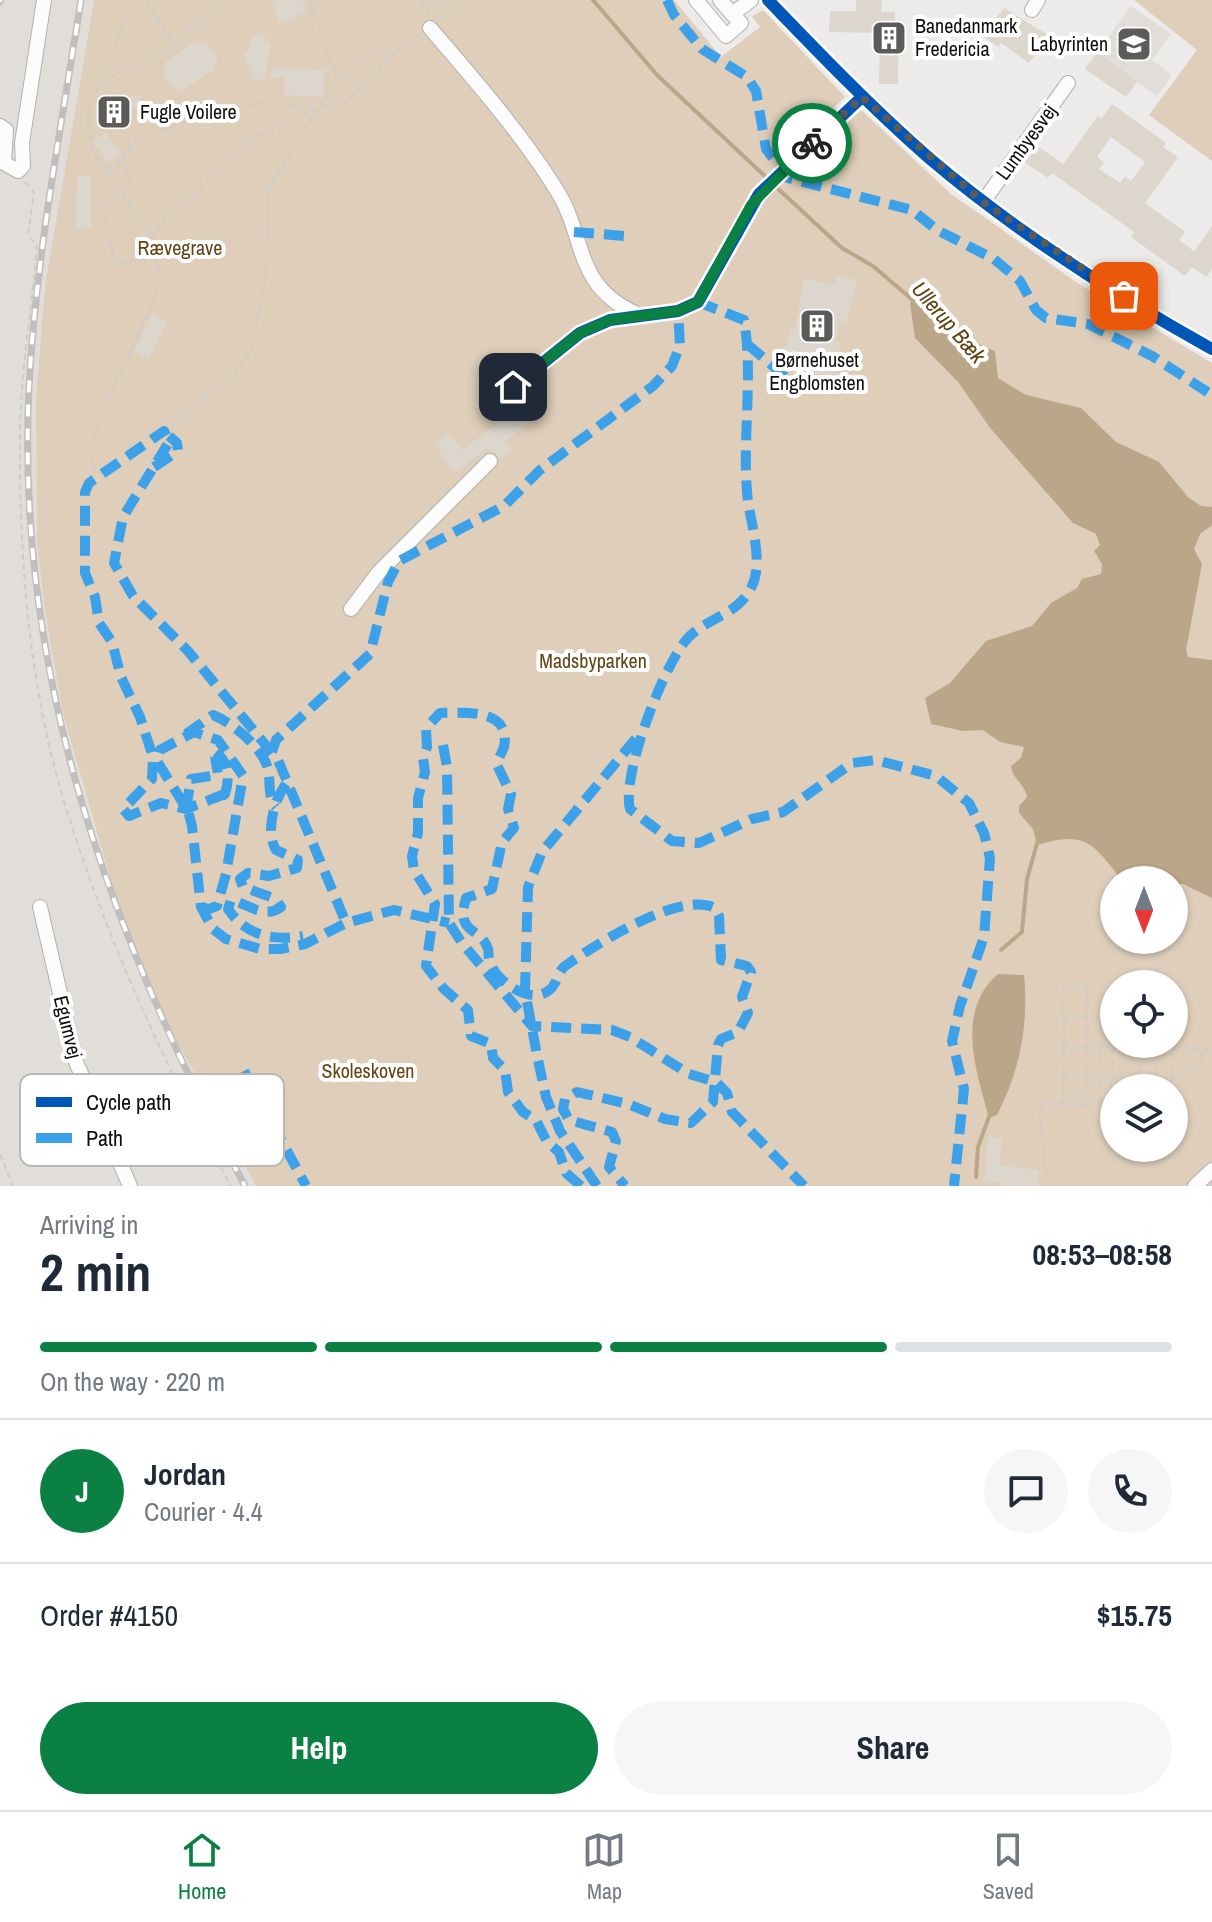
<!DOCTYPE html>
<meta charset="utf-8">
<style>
:root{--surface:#fff;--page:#f6f6f7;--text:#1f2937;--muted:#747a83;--line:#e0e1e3;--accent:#0b8043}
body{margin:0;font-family:"Archivo Narrow",sans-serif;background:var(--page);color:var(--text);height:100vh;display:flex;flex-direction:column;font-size:30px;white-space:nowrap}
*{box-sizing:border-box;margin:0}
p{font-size:26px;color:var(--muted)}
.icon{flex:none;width:44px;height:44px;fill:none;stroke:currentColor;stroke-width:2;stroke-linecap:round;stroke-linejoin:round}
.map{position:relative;height:1186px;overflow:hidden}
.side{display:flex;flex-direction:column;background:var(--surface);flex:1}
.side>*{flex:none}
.needle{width:52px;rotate:180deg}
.controls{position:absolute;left:1100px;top:866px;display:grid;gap:16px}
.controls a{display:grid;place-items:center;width:88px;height:88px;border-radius:50%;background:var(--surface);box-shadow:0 2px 6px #0004;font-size:40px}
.pin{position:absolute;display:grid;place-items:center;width:68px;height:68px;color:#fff;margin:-34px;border-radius:16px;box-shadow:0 4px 12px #0006}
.courier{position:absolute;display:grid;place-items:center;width:80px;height:80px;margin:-40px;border:6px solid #0b8043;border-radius:50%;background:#fff;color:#222;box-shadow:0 2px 10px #0007}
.head em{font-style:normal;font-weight:800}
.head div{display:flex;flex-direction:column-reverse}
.head{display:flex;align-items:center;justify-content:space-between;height:136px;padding:0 40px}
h1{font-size:52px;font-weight:800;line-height:60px}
.bar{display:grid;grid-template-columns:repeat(4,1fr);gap:12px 8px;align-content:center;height:96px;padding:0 40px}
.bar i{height:10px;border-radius:6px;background:var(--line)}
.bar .active{background:var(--accent)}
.bar p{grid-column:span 4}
.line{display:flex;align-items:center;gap:20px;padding:0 40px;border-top:2px solid var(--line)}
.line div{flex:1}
.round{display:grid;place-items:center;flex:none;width:84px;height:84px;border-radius:42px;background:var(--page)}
.cta{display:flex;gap:16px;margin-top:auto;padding:16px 40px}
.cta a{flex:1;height:92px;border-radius:48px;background:var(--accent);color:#fff;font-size:32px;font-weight:800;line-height:92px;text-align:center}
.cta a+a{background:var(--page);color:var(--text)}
.tabs{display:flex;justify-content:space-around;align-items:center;height:112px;border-top:2px solid var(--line);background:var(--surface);font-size:22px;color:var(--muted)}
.tabs a{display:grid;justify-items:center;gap:4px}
.tabs .active{color:var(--accent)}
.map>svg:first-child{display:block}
</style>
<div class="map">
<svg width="1212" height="1186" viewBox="0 0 1212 1186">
<rect width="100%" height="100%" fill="#ecebe9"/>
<!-- built -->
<path fill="#e1ddd8" d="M0 0H94L45 286 36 397 37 545 45 611 62 710 118 905 158 1007 256 1186H0Z
M1131 6 1171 34 1152 60 1172 75 1157 96 1137 82 1126 97 1085 69Z"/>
<!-- green -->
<path fill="#deceba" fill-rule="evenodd" d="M94 0H674L721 57 760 27 752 16 763 10 845 97 778 161 791 176 861 110 951 194 1079 284 1212 363V1186H256L158 1007 118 905 62 710 45 611 37 545 36 397 45 286ZM1114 880H1174V940H1114ZM1114 984H1174V1044H1114ZM1114 1088H1174V1148H1114Z
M1134 0H1212V161L1149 115 1197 50Z"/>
<!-- water -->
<path fill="#bca68a" d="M917 294C944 322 957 336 995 351L998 378 1026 395 1081 408 1116 442 1159 462 1188 497 1201 506 1212 507V525L1200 534 1194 549 1202 564 1186 650 1188 657 1212 660V898L1183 884 1174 885V880H1122C1092 843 1087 830 1037 845L1033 829 1019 813V806L1027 797C1024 783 1013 780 1011 766L1021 758 1024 747 1000 742 983 730 963 731 931 724 925 698 950 683 986 641 1032 626 1051 603 1077 588 1082 579 1101 574 1102 564 1094 551 1100 545 1096 534 1073 523 991 429 958 382 915 338 910 303Z
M998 974 1024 975C1029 1024 1020 1071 997 1115L989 1118C976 1071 955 1011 998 974Z"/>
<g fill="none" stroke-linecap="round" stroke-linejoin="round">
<!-- stream -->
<path stroke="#bca68a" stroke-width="4" d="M593 0 657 75 769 180
M775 186 842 248 873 266 915 302
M1001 950 1022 932 1027 879 1038 840
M976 1177 978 1147 990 1114"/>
</g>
<!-- building -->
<path fill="#ddd6cd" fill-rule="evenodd" d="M277 0H302L307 12 280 23 271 3Z
M856 0H882L881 12H895V26H899L898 84H879L880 33 829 32 830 11H856Z
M1004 8 1050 36 1029 63 1001 43 998 47 983 36Z
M253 34 267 36 263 41 271 42 265 78 254 81 242 52 248 50Z
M197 41 208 44 217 58 214 70 182 90 171 87 163 73 165 62Z
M1097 53 1137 81 1126 97 1085 69Z
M274 67 324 70 323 97 283 95 284 77 269 78Z
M123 93 128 99 137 93 143 103 100 130 94 119 101 115 97 109Z
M1112 104 1166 143 1163 147 1178 157 1145 203 1185 232 1179 240 1194 251 1212 226V269L1206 277 1192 267 1185 276 1131 237 1134 232 1052 173 1048 178 1024 162 1036 145 1063 164 1098 116 1101 119ZM1111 137 1145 162 1131 181 1125 176 1120 183 1099 169 1104 162 1097 157Z
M106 132 121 154 108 163 93 141Z
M77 176H91V228H76Z
M837 275 857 280 846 323 840 322 835 341 841 342 832 377 781 364 790 329 795 330 804 278 835 286Z
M152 313 167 321 149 358 134 351Z
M512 398 519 408 529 400 536 410 526 417 530 422 505 441 513 450 500 460 496 453 486 449 454 474 435 444 448 433 462 450 497 424 490 415Z
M988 1137 1002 1138 999 1165 1039 1170 1037 1186H999V1182L984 1181Z"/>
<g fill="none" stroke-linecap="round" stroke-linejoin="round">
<defs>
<path id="minor" d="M696 0 726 36 741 23 732 14
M720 0 732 14 751 0
M768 0C820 54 872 108 929 158 1015 231 1113 294 1212 349
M1032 10 1038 0
M430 28C474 79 520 132 556 189 587 237 572 285 637 314
M0 126 6 130 4 163 18 171 23 166 22 143 44 0
M983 202 1068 83
M513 387 580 333 610 320 678 311 698 302 759 194 862 97
M351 609 379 572 490 461
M40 907 76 1062 130 1186
M1195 1186 1212 1170"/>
</defs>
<!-- minor casing -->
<use href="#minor" stroke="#b2b1b0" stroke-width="16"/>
<!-- path -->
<path stroke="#cdcccb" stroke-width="2" stroke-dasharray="6 4" stroke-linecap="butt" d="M147 0 171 42
M310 0 337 79 321 105
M420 0 430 12 445 0
M441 19 465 0
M106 77 117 38 134 0
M339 78 361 60 376 53 386 52 390 57
M123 156 132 187 103 208 115 263 156 258
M110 173 134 141 192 119 262 102 317 108
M25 182 34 192 28 235 37 245C32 307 21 370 20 432 19 553 28 681 63 798 104 933 163 1063 231 1186
M151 239 162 222 251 140 316 109
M164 431 233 375 251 350 266 274 269 188 318 108 347 101 402 47 420 35
M103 472H96C75 441 153 322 158 280 165 211 66 169 93 99 95 92 100 84 107 80 122 70 140 65 156 56 181 40 205 20 227 0
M1157 984 1158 940
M1052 1018H1114
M1052 1047 1212 1050
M1190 1070 1201 1063 1202 1050
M1052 1077 1167 1079
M1172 1079 1173 1050
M1122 1088V1044
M1139 1088 1140 1044
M1156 1088V1044
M1159 1088 1189 1070 1190 1051
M1111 1104 1113 1018
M1099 1105 1100 1018
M1063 1106 1064 986H1087L1086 1107
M0 1154 13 1186
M1045 1186C1048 1157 1038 1131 1041 1104H1114"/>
<!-- minor -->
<use href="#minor" stroke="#fcfcfc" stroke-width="14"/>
<defs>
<path id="rail" d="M81 0C61 128 36 256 29 386 15 676 110 934 245 1186
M0 2V0"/>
</defs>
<!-- rail casing -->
<use href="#rail" stroke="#c0bfbe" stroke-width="7"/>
<!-- rail -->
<use href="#rail" stroke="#fff" stroke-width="4" stroke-dasharray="12" stroke-linecap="butt"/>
<!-- quiet -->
<path stroke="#3da1e9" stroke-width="10" stroke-dasharray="20 10" stroke-linecap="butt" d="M667 0 674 15 702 49 747 77 756 91 766 149 788 178 912 210 937 230 994 259 1020 281 1036 310 1046 318 1088 324 1152 356 1212 395
M574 232 625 236
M698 302 744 320C754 380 741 442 748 502 752 527 763 563 752 586 739 615 707 617 687 639 664 665 621 775 630 809L672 841 699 843 752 819 783 812 852 763 876 760 936 776 969 803 984 833 990 858 984 937 960 1006 952 1041 964 1089 954 1186
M747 344 793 383 814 389
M154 467 178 451 177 443 169 436
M186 734 213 715C233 723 263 748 268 769 271 782 267 797 276 807
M443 745 447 767 449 923 462 943 532 1026 612 1030 630 1037 689 1074 716 1082 727 1093 732 1112 804 1186
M216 752C229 763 230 778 225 794L217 800
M272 752 276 740 370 654 388 582 399 561 504 506 540 470 653 386 672 366 680 345 678 311
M286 784C274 800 265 832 276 850L298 860 297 868 269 876 248 873 240 879 243 887 276 899 281 907C264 920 247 903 231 900L228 909C246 936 273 941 303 936
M225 794 186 809 161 803 129 816 123 809 152 779 153 757 140 717 121 677 112 642 99 623 95 597 85 573V492L89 483 164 431 169 442 123 517 114 563 133 596 188 651 278 760 346 923
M186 809 191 779 218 775 215 756
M201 907 209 909 217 906 226 874 243 776 218 740 194 732 160 750 157 761 188 811 192 826 201 907 213 929 226 939 260 949H280L305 944 346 923 394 910 449 923
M244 1071 306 1186
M581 1186 566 1173 559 1152 547 1142 536 1120 523 1112 508 1092 505 1070 493 1058 491 1044 471 1036 468 1010 444 989 426 966 435 904 414 870 412 856 418 833V798L425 772 423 758 427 747 426 728 440 713C462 713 512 707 504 747 502 753 498 758 497 765L511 794 508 809 514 828 502 842 492 889 466 898C455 936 481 926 488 949 489 953 488 958 490 962 495 980 529 1005 548 991 558 985 556 973 565 966 595 945 680 890 715 908L719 916 721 960 747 966 751 972 742 997 748 1013 738 1032 721 1039 718 1045 713 1102 691 1123 665 1119 628 1104 577 1092 565 1099 563 1109 569 1120 612 1132 616 1141 609 1167 625 1186
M597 1186 560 1131 546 1097 537 1055 525 991 528 887 542 852 642 731"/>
<defs>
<path id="cycleway" d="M768 0C820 54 872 108 929 158 1015 231 1113 294 1212 349
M513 387 580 333 610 320 678 311 698 302 759 194 862 97"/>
</defs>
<!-- cycleway casing -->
<use href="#cycleway" stroke="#fff" stroke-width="17"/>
<!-- cycleway -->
<use href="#cycleway" stroke="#0057b8" stroke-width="12"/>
</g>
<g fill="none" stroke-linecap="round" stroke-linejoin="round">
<!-- done -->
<path stroke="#5c5b5a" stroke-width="8" stroke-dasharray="0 14.4" d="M812 143 862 97 983 202 1124 296"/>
<!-- route -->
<path stroke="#0b8043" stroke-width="10" d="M513 387 580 333 610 320 678 311 698 302 751 205 812 143"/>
</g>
<!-- icons -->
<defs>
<symbol id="building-square" viewBox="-11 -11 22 22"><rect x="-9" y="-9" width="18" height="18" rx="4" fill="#5c5b5a" stroke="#fff"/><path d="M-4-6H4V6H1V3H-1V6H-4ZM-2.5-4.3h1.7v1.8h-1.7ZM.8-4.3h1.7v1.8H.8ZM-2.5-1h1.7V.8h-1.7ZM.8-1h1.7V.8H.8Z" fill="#fff"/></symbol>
<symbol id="school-square" viewBox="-11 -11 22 22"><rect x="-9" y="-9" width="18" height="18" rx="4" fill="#5c5b5a" stroke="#fff"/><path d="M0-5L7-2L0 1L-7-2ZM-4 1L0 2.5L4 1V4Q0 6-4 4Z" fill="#fff"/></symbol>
</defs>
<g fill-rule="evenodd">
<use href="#building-square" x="869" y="18" width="40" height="40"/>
<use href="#school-square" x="1114" y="24" width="40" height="40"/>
<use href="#building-square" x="94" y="92" width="40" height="40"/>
<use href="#building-square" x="797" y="306" width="40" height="40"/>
</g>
<g text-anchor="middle" stroke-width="8" stroke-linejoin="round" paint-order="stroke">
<!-- poi labels -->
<g font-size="20" fill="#0f0e0d" stroke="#fff" text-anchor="start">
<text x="915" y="33">Banedanmark<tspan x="915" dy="23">Fredericia</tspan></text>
<text x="1108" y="51" text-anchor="end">Labyrinten</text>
<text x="140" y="119">Fugle Voilere</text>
<text x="817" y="367" text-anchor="middle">Børnehuset<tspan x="817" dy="23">Engblomsten</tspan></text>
</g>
<!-- street labels -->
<g font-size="20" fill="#0f0e0d" stroke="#fff">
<text transform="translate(1026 142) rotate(-54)" y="7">Lumbyesvej</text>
<text transform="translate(68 1027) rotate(76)" y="7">Egumvej</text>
</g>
<!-- park labels -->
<g font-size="20" fill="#634313" stroke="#fff">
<text x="180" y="255">Rævegrave</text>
<text x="593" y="668">Madsbyparken</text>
<text x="368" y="1078">Skoleskoven</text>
</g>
<!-- water labels -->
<g font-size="22" font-style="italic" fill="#61400f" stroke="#fff">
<text transform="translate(949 322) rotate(49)" y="8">Ullerup Bæk</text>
</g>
</g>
<!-- legend -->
<rect x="20" y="1074" width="264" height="92" rx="12" fill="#fff" stroke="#b7b7b6" stroke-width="2"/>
<rect x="36" y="1097" width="36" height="10" fill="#0057b8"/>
<rect x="36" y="1133" width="36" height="10" fill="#3da1e9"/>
<g font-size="22" fill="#0f0e0d">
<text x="86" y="1110">Cycle path</text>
<text x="86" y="1146">Path</text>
</g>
</svg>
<div class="controls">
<a><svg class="needle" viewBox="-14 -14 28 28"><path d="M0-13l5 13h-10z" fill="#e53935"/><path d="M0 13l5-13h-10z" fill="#747a83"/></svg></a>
<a><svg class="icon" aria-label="locate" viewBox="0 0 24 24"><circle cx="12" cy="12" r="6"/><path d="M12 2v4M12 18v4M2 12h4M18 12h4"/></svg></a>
<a><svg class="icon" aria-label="layers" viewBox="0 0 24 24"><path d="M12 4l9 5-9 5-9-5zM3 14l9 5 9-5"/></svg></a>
</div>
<div class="pin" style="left:1124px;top:296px;background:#ea580c"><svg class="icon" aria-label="bag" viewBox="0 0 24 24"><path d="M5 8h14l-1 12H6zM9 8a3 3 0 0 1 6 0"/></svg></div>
<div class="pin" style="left:513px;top:387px;background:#1f2937"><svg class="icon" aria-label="home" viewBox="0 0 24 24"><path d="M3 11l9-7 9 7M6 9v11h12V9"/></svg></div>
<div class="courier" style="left:812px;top:143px"><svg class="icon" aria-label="bike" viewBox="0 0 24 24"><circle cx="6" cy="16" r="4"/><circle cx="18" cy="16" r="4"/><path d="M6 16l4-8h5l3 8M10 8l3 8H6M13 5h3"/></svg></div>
</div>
<section class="side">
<div class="head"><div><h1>2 min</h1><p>Arriving in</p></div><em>08:53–08:58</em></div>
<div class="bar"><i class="active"></i><i class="active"></i><i class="active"></i><i></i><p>On the way · 220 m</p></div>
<div class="line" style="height:144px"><b class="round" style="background:var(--accent);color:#fff">J</b><div><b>Jordan</b><p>Courier · 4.4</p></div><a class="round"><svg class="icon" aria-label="chat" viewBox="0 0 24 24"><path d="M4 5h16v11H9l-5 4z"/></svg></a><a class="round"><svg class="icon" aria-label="phone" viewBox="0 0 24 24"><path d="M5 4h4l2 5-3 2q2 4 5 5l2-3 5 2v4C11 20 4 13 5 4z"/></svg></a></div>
<div class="line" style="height:104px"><div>Order #4150</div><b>$15.75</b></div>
<div class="cta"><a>Help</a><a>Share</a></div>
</section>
<nav class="tabs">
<a class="active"><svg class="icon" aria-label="home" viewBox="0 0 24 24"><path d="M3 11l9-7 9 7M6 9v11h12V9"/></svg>Home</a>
<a><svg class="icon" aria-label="map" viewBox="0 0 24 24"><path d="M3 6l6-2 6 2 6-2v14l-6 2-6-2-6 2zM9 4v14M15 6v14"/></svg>Map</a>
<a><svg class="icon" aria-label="saved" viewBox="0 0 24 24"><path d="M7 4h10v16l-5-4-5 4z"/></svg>Saved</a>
</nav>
